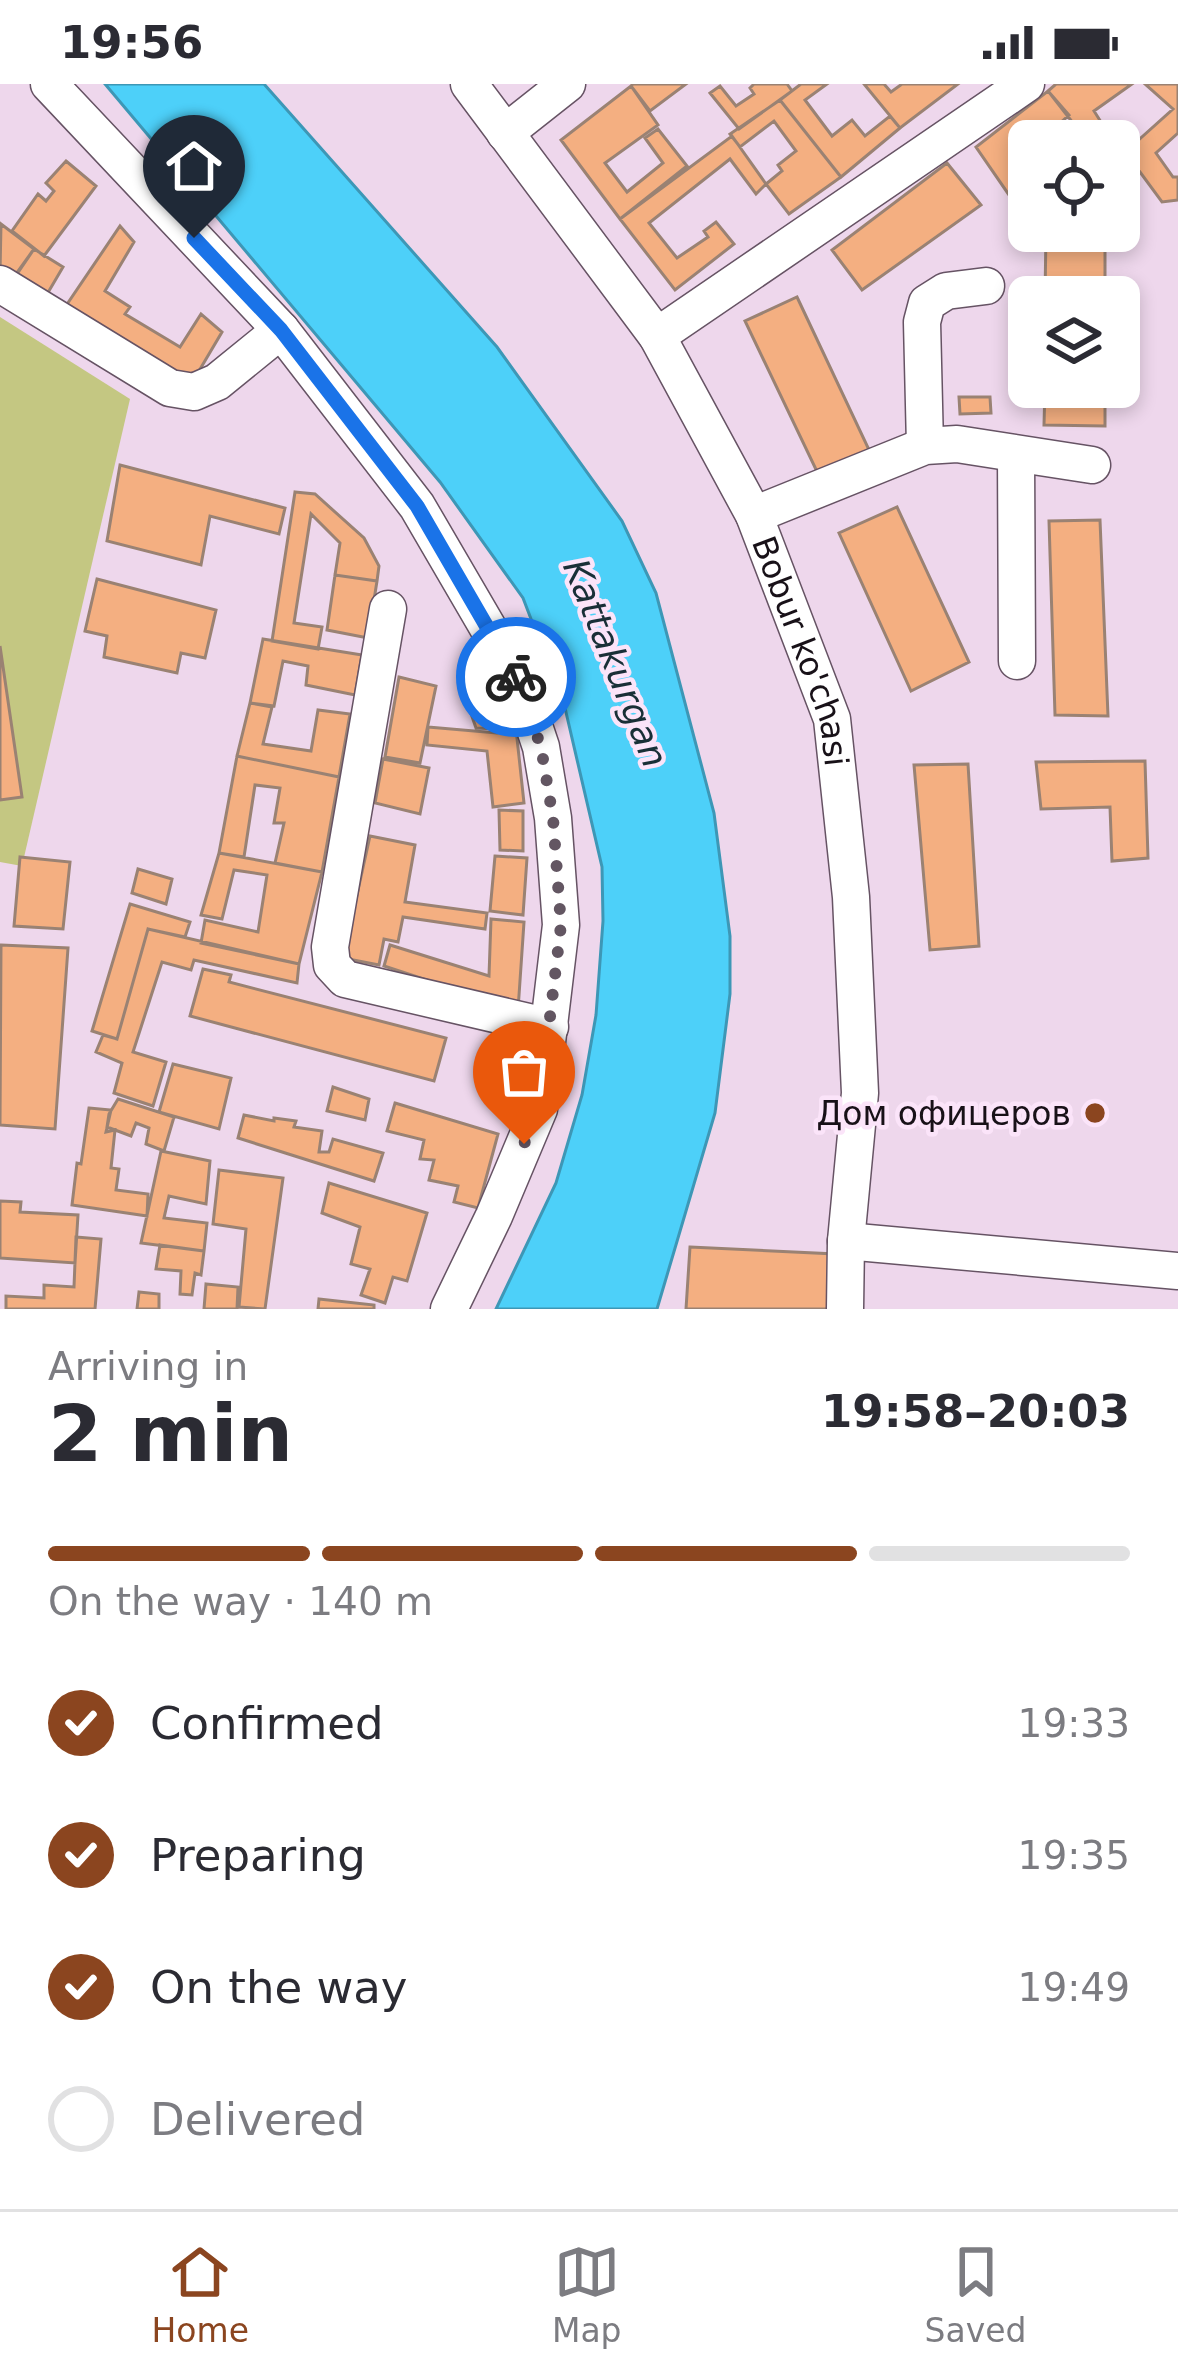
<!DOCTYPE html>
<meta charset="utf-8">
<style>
:root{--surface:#fff;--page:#f2f2f3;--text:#2b2b33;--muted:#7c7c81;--line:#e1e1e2;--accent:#8b451f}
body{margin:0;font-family:"DejaVu Sans",sans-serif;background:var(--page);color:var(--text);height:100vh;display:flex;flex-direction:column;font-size:45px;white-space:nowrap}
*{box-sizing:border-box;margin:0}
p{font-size:39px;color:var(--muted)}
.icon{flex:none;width:66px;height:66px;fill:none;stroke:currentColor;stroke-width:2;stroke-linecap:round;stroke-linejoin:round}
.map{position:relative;height:1225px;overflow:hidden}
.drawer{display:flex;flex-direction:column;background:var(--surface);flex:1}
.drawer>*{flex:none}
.buttons{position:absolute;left:1008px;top:36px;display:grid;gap:24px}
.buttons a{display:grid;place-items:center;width:132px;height:132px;border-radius:18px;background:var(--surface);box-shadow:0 6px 18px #0003;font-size:60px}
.pin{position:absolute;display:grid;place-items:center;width:102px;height:102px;color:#fff;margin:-123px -51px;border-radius:50% 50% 50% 0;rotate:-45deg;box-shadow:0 0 12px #0007}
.pin .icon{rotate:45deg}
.courier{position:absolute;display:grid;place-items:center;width:120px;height:120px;margin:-60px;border:9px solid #1a73e8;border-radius:50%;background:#fff;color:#222;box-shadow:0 3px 15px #0007}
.overview em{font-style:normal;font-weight:800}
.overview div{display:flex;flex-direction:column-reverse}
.overview{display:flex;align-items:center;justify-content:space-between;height:204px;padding:0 48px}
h1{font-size:78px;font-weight:800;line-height:90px}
.bar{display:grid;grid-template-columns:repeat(4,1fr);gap:18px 12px;align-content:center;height:144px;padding:0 48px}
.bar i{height:15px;border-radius:9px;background:var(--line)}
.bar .current{background:var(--accent)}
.bar p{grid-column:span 4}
ol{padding:0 48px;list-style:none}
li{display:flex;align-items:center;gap:36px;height:132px}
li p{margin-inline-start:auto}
li .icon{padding:12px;border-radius:50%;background:var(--accent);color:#fff;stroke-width:4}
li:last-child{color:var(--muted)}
li i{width:66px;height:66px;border:6px solid var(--line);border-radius:50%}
.status{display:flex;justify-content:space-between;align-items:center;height:84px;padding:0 60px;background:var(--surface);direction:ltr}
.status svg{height:33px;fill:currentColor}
.dock{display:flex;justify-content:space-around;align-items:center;height:168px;border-top:3px solid var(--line);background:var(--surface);font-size:33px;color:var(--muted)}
.dock a{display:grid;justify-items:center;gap:6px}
.dock .current{color:var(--accent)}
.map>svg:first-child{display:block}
</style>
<div class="status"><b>19:56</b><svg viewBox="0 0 49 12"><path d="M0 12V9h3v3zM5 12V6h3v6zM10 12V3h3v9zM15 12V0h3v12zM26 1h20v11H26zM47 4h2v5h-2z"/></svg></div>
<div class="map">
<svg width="1178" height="1225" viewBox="0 0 1178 1225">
<rect width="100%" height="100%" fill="#eed7ec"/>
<!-- green -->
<path fill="#c4c782" d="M0 233 130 315 22 782 0 778Z"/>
<!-- water -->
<path fill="#4dd0f9" stroke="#3d97b6" stroke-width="3" d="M105 0H264L497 263 622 437 656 509 714 729 730 852V910L715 1029 657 1225H496L556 1099 582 1011 596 931 603 837 602 783 565 624 523 514 440 398Z"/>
<!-- building -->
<path fill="#f4af81" stroke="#9a8273" stroke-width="3" d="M633 0H686L650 27 631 2Z
M754 0H787L792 7 739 45 710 9 720 2 736 22 754 10 750 4Z
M801 0H827L805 16 832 52 852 36 865 52 890 32 900 44 841 93 780 16Z
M864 0H884L891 8 902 0H958L900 44Z
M1056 0H1132L1094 27 1113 57H1087L1048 7Z
M1145 0H1178V49L1156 69 1173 93H1178V116L1162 118 1140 88 1135 91 1123 70 1173 25Z
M631 2 658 41 605 79 627 108 663 79 645 54 658 45 687 82 620 135 561 56Z
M1048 7 1069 31 1049 49 1054 57H1029V140L976 63Z
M780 16 841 93 789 130 766 100 782 87 778 81 796 67 774 37 740 63 730 50Z
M732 52 766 100 756 110 730 75 649 139 677 174 708 153 704 147 716 138 734 160 675 206 620 135Z
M66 77 96 102 44 172 12 147 38 110 46 117 54 107 46 99Z
M947 79 981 121 862 206 832 166Z
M1 140 34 165 11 197 0 189Z
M120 142 134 158 105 207 130 223 125 230 180 263 201 230 222 248 183 314 57 235Z
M1046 148 1105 149V213H1045Z
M34 165 63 183 46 212 15 193Z
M797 213 871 370 821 396 745 237Z
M1045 303H1105V342L1044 341Z
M959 313H990L991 329 960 330Z
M120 381 285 424 279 450 210 432 201 481 107 457Z
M295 408 315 410 364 454 379 482 377 497 335 491 340 459 311 430 294 539 322 543 318 565 272 557Z
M897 423 969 578 911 607 839 449Z
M1100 436 1108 632 1055 631 1049 437Z
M335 491 377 497 368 554 327 546Z
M97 495 216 526 205 574 181 569 177 589 104 573 107 552 85 547Z
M263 555 362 571 355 611 306 601 308 582 283 577 274 622 250 619Z
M0 562 22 713 0 716Z
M491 582 514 641 500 645 476 644 458 592Z
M399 593 436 602 420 679 385 673Z
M250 619 272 623 263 660 311 667 318 626 350 630 339 693 237 672Z
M428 643 497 649 516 645 524 719 493 723 487 667 427 661Z
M237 672 339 693 322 788 275 779 284 739H274L280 704 255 701 244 773 219 769Z
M383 675 429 684 420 730 375 719Z
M1145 677 1148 774 1112 777 1110 723 1041 725 1036 678Z
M968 680 979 862 930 866 914 681Z
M499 726 523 727V767L500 766Z
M370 752 415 761 405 818 487 829 485 845 403 833 398 858 384 855 379 881 343 874Z
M219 769 322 788 299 880 201 859 205 836 258 848 267 791 234 786 222 835 201 831Z
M495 772 527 774 523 831 490 827Z
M20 773 70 778 63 845 14 842Z
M138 785 172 795 166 820 132 809Z
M130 820 190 838 185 853 148 845 117 955 92 947Z
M491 835 524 838 518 926 384 882 390 861 489 892Z
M148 845 299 880 297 899 194 876 191 886 162 878 133 968 166 978 153 1022 114 1009 122 979 96 968 103 951 117 955Z
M1 861 68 864 55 1045 0 1041Z
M203 885 231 891 229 898 446 954 434 997 190 932Z
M493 963 519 969 514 999 489 993Z
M173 980 231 994 219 1045 159 1028Z
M333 1003 369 1015 365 1036 327 1027Z
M118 1015 174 1033 164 1067 146 1060 149 1044 136 1039 131 1052 107 1043 109 1030Z
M395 1019 498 1050 478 1124 454 1118 458 1102 429 1096 434 1076 420 1075 424 1056 387 1047Z
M89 1024 111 1026 106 1048 115 1046 111 1084 119 1085 116 1106 148 1110 147 1132 72 1121 77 1079 81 1080Z
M244 1031 274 1037V1034L296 1037 294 1043 322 1047 319 1068H329L333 1055 383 1069 374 1097 238 1054Z
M161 1067 210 1077 206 1120 169 1112 164 1134 207 1139 204 1167 141 1159Z
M219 1086 283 1094 265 1225 239 1223 246 1145 213 1140Z
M329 1099 427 1129 407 1197 393 1193 385 1219 361 1211 370 1185 351 1180 360 1143 322 1129Z
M0 1117 21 1118 20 1128 78 1131 75 1179 0 1174Z
M76 1153 101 1155 95 1225H6V1212L44 1214V1201L74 1203Z
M160 1161 204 1167 201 1191 195 1189 192 1211 180 1210 181 1187 156 1185Z
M690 1163 835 1170 831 1225H686Z
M206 1200 238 1203 237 1225H204Z
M139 1208 159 1210V1225H137Z
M319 1215 374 1221V1225H318Z"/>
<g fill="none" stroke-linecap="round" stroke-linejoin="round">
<defs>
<g id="minor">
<path d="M49 0 281 246 417 422 519 597 541 663 553 734 561 841 539 1025 494 1132 449 1225"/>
<path id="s1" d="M469 0 657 252 754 431 832 635 851 813 860 1009 846 1157 845 1225"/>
<path d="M505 49 567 0"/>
<path d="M0 200 170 304 194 308 217 298 281 246"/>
<path d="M657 252 1026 0"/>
<path d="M925 362 922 238 927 219 946 207 986 202"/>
<path d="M1016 370 1017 577"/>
<path d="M754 431 925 362 957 360 1092 381"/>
<path d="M388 525 330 863 332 881 345 895 550 943"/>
<path d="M846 1157 1178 1187"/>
</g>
</defs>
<!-- minor casing -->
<use href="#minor" stroke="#665364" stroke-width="39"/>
<!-- minor -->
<use href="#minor" stroke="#fff" stroke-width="36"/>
</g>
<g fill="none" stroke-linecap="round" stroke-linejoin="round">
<!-- done -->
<path stroke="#635662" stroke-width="12" stroke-dasharray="0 21.6" d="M516 593 541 663 553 734 561 841 539 1025 524 1060"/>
<!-- route -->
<path stroke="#1a73e8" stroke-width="15" d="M194 154 281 246 417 422 516 593"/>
</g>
<!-- markers -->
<circle fill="#8b451f" stroke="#fbe4f9" stroke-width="4.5" cx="1095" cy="1029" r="12"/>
<g text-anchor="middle" stroke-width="9" stroke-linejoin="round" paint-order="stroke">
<!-- street labels -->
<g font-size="33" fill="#181118" stroke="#fbe4f9">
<text dy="12" stroke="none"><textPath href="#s1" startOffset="663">Bobur ko'chasi</textPath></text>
</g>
<!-- poi labels -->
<g font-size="33" fill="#181118" stroke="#fbe4f9" text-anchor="end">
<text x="1071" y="1041">Дом офицеров</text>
</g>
<!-- water labels -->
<g font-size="36" font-style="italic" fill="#192f37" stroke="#fbe4f9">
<text transform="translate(616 579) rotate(68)" y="13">Kattakurgan</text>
</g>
</g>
</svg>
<div class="buttons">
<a><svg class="icon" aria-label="locate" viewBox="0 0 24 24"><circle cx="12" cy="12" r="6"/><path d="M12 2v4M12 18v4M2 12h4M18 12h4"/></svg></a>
<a><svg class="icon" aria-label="layers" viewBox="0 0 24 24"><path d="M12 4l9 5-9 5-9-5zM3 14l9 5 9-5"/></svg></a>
</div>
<div class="pin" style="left:524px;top:1060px;background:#ea580c"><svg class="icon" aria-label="bag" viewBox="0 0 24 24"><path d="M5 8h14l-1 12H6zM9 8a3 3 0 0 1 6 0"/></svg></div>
<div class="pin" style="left:194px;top:154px;background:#1f2937"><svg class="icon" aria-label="home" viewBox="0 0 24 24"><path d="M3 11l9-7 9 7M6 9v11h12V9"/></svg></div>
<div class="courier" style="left:516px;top:593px"><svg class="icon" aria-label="bike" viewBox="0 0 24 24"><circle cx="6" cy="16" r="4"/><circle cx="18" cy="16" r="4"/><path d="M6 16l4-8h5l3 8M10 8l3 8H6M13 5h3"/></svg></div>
</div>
<section class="drawer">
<div class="overview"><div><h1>2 min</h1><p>Arriving in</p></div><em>19:58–20:03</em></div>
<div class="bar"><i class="current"></i><i class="current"></i><i class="current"></i><i></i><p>On the way · 140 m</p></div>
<ol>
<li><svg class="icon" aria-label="check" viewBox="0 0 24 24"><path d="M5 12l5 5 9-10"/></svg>Confirmed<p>19:33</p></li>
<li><svg class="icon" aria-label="check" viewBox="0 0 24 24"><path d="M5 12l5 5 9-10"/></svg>Preparing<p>19:35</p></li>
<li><svg class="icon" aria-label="check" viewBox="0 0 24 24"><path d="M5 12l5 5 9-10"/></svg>On the way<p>19:49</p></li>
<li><i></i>Delivered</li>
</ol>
</section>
<nav class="dock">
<a class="current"><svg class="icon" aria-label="home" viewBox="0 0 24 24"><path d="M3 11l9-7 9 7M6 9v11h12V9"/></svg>Home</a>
<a><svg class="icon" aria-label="map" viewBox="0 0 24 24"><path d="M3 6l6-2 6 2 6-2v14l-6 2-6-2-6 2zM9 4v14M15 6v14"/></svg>Map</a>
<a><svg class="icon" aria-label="saved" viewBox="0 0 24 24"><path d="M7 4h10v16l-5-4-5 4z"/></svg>Saved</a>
</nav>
